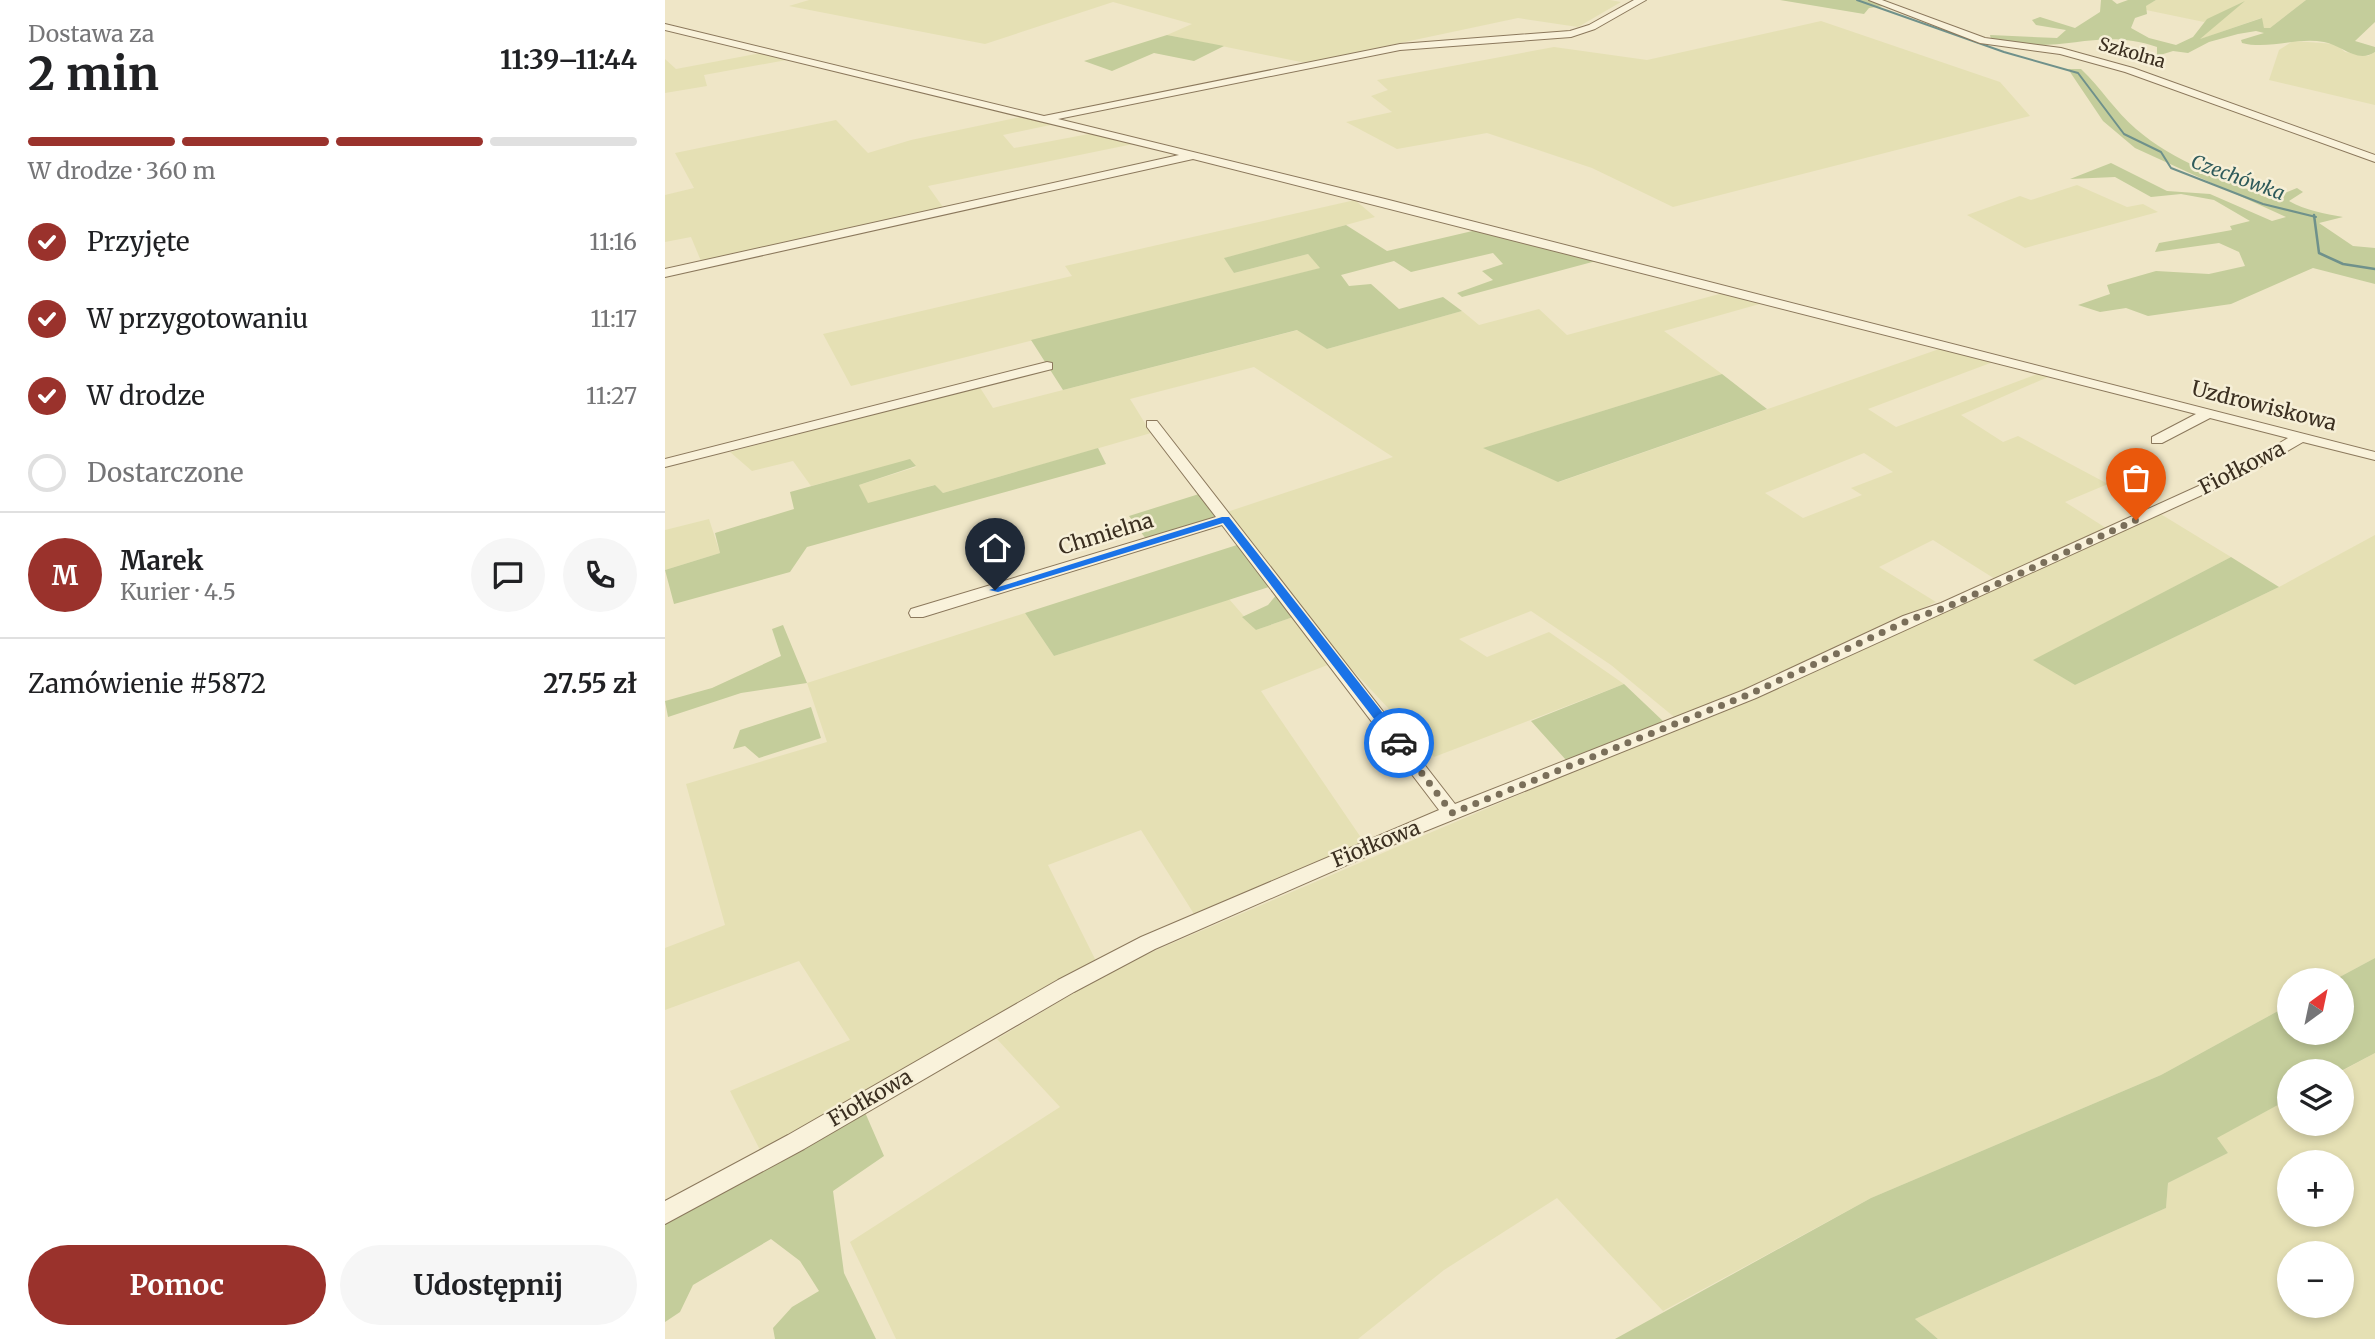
<!DOCTYPE html>
<html lang="pl">
<meta charset="utf-8">
<style>
:root{--surface:#fff;--page:#f6f6f6;--text:#202124;--muted:#757577;--line:#e0e0e0;--accent:#9a322c}
body{margin:0;font-family:Merriweather,serif;background:var(--page);color:var(--text);height:100vh;display:flex;flex-direction:column;font-size:26px;white-space:nowrap}
*{box-sizing:border-box;margin:0}
p{font-size:23px;color:var(--muted)}
.icon{flex:none;width:38px;height:38px;fill:none;stroke:currentColor;stroke-width:2;stroke-linecap:round;stroke-linejoin:round}
.map{position:relative;flex:1;overflow:hidden}
.details{display:flex;flex-direction:column;background:var(--surface);width:665px}
.details>*{flex:none}
.needle{width:46px;rotate:33deg}
.fabs{position:absolute;left:1612px;top:968px;display:grid;gap:14px}
.fabs a{display:grid;place-items:center;width:77px;height:77px;border-radius:50%;background:var(--surface);box-shadow:0 4px 10px #0003;font-size:35px}
.pin{position:absolute;display:grid;place-items:center;width:60px;height:60px;color:#fff;margin:-72px -30px;border-radius:50% 50% 50% 0;rotate:-45deg;box-shadow:0 0 7px #0007}
.pin .icon{rotate:45deg}
.courier{position:absolute;display:grid;place-items:center;width:70px;height:70px;margin:-35px;border:5px solid #1a73e8;border-radius:50%;background:#fff;color:#222;box-shadow:0 2px 9px #0007}
.overview em{font-style:normal;font-weight:700}
.overview div{display:flex;flex-direction:column-reverse}
.overview{display:flex;align-items:center;justify-content:space-between;height:119px;padding:0 28px}
h1{font-size:46px;font-weight:700;line-height:52px}
.bar{display:grid;grid-template-columns:repeat(4,1fr);gap:10px 7px;align-content:center;height:84px;padding:0 28px}
.bar i{height:9px;border-radius:5px;background:var(--line)}
.bar .selected{background:var(--accent)}
.bar p{grid-column:span 4}
.line{display:flex;align-items:center;gap:18px;padding:0 28px;border-top:2px solid var(--line)}
.line div{flex:1}
.round{display:grid;place-items:center;flex:none;width:74px;height:74px;border-radius:37px;background:var(--page)}
ol{padding:0 28px;list-style:none}
li{display:flex;align-items:center;gap:21px;height:77px}
li p{margin-inline-start:auto}
li .icon{padding:7px;border-radius:50%;background:var(--accent);color:#fff;stroke-width:4}
li:last-child{color:var(--muted)}
li i{width:38px;height:38px;border:4px solid var(--line);border-radius:50%}
.cta{display:flex;gap:14px;margin-top:auto;padding:14px 28px}
.cta a{flex:1;height:80px;border-radius:42px;background:var(--accent);color:#fff;font-size:28px;font-weight:700;line-height:80px;text-align:center}
.cta a+a{background:var(--page);color:var(--text)}
main{display:flex;flex:1;min-height:0}
.map>svg:first-child{display:block}
</style>
<main>
<section class="details">
<div class="overview"><div><h1>2 min</h1><p>Dostawa za</p></div><em>11:39–11:44</em></div>
<div class="bar"><i class="selected"></i><i class="selected"></i><i class="selected"></i><i></i><p>W drodze · 360 m</p></div>
<ol>
<li><svg class="icon" aria-label="check" viewBox="0 0 24 24"><path d="M5 12l5 5 9-10"/></svg>Przyjęte<p>11:16</p></li>
<li><svg class="icon" aria-label="check" viewBox="0 0 24 24"><path d="M5 12l5 5 9-10"/></svg>W przygotowaniu<p>11:17</p></li>
<li><svg class="icon" aria-label="check" viewBox="0 0 24 24"><path d="M5 12l5 5 9-10"/></svg>W drodze<p>11:27</p></li>
<li><i></i>Dostarczone</li>
</ol>
<div class="line" style="height:126px"><b class="round" style="background:var(--accent);color:#fff">M</b><div><b>Marek</b><p>Kurier · 4.5</p></div><a class="round"><svg class="icon" aria-label="chat" viewBox="0 0 24 24"><path d="M4 5h16v11H9l-5 4z"/></svg></a><a class="round"><svg class="icon" aria-label="phone" viewBox="0 0 24 24"><path d="M5 4h4l2 5-3 2q2 4 5 5l2-3 5 2v4C11 20 4 13 5 4z"/></svg></a></div>
<div class="line" style="height:91px"><div>Zamówienie #5872</div><b>27.55 zł</b></div>
<div class="cta"><a>Pomoc</a><a>Udostępnij</a></div>
</section>
<div class="map">
<svg width="1710" height="1339" viewBox="0 0 1710 1339">
<rect width="100%" height="100%" fill="#efe6c7"/>
<!-- farmland -->
<path fill="#e5e0b4" fill-rule="evenodd" d="M144 0H945L956 2 913 27 853 18 641 63 502 35 527 24 448 2 320 44 124 6Z
M1491 0H1641L1605 28H1599L1596 18 1533 40 1576 3 1539 22 1481 10 1480 6Z
M1156 21 1335 82 1365 116 1008 207 927 168 822 133 732 149 681 122 727 112 706 96 723 90 712 80 889 47 982 60Z
M1628 41 1671 44 1680 52 1703 56 1710 52V105L1604 80 1614 50Z
M96 53 127 59 39 75 42 86 0 93V59L11 69Z
M360 116 390 124 338 135 349 148 429 133 473 143 263 186 280 210 36 261 26 237 0 242V195L29 188 10 153 171 120 203 153 246 140Z
M1412 185 1462 207 1478 204 1493 212 1360 248 1302 215 1355 196 1366 200Z
M690 200 710 217 560 258 569 273 643 254 656 268 186 386 158 334 407 276 400 266Z
M1058 293 1098 303 999 331 1057 374 819 448 894 482 1277 348 1328 362 1203 409 1231 427 1372 374 1383 377 1296 415 1338 442 1353 436 1443 484 1400 502 1441 528 1330 579 1268 540 1214 567 1271 602 1014 721 946 665 866 611 794 639 822 657 884 632 959 684 769 757 680 662 562 512 728 457 589 367 465 399 486 433 278 493 269 485 203 504 194 485 251 467 245 460 146 486 128 461 87 471 65 452 314 386 328 408 633 330 662 349 797 311 814 325 874 309 902 335ZM1199 453 1228 472 1186 488 1197 495 1138 518 1100 493Z
M1494 513 1566 557 1369 660 1410 685 1614 587 1710 535V958L1669 980H1624V1005L1496 1075 1206 1198 998 1311 892 1198 779 1270 693 1339H231L185 1242 395 1107 332 1039 454 966 1208 643Z
M44 519 55 553 0 570V530Z
M564 599 591 630 631 616 665 664 596 691 699 842 529 914 476 830 383 865 432 963 95 1150 65 1091 185 1040 134 961 0 1010V948L60 925 21 784 162 742 142 683 360 613 389 656Z
M1710 1053V1339H1273L1250 1319 1501 1208 1503 1183 1563 1153 1551 1138 1624 1099V1124H1676L1677 1071ZM1624 1162H1676V1214H1624ZM1624 1253H1676V1306H1624Z"/>
<!-- green -->
<path fill="#c4cd9b" d="M1115 0H1206L1219 6 1204 8 1199 14Z
M1436 0H1447L1452 4 1463 0H1491L1481 6 1482 14 1470 18 1466 28 1484 38 1511 45 1528 37 1542 19 1580 1 1535 39 1597 18 1599 28H1605L1641 0H1710V22L1690 41 1710 47V52C1692 64 1677 45 1659 42 1631 37 1604 50 1577 43L1576 40 1599 33 1591 31 1573 34 1544 42 1523 53 1508 51 1492 56V47C1442 30 1412 47 1364 45 1351 44 1338 41 1326 39L1325 35 1392 38 1401 30 1371 25 1367 20 1375 17 1410 28 1435 12Z
M502 35 559 46 529 61 489 53 447 71 419 61Z
M1403 69H1416C1436 88 1450 111 1471 129 1508 161 1560 179 1605 199L1632 188 1638 192 1624 201C1640 210 1660 214 1678 217L1654 223 1688 246 1710 248V284L1648 268 1566 304 1483 316 1461 308 1435 312 1413 305 1445 294 1442 285 1491 271 1544 274 1580 266 1574 252 1554 243 1490 252 1494 243 1567 230 1565 226 1585 221 1549 200 1516 194 1486 197 1450 177 1405 179 1446 163 1502 191 1545 194 1607 221 1621 217 1470 148 1438 121Z
M681 225 722 251 816 229 931 261 797 297 792 293 828 280 817 271 838 264 828 253 746 272 729 261 676 275 684 286 706 284 734 309 778 297 797 311 662 349 632 330 398 390 366 340 655 268 643 254 569 273 559 258Z
M1057 374 1102 409 893 482 818 448Z
M433 448 441 464 142 547 125 572 9 604 0 570 55 553 50 533 129 509 125 492 245 459 251 466 194 485 203 503 270 485 278 493Z
M534 494 553 517 481 539 464 516Z
M575 544 607 586 389 656 360 613Z
M1566 557 1614 587 1410 685 1368 660Z
M613 593 631 616 591 630 577 617 603 605Z
M118 625 142 683 76 693 3 717 0 701 47 688 116 656 107 629Z
M959 684 999 722 901 760 866 721Z
M146 707 156 738 94 758 80 746 68 749 75 730Z
M1710 958V1053L1676 1071H1624V1099L1552 1138 1563 1153 1503 1183 1501 1208 1250 1319 1273 1339H950L1206 1198 1496 1075 1624 1005V1032H1676V980H1669Z
M199 1110 219 1156 168 1191 179 1273 211 1339H110L108 1328 127 1307 154 1291 135 1261 106 1239 28 1285 15 1312 0 1322V1219Z"/>
<g fill="none" stroke-linecap="round" stroke-linejoin="round">
<!-- stream-far1 -->
<path stroke="#6f918b" stroke-width="2" d="M1192 0 1339 52 1413 73 1459 134 1496 152 1506 168 1598 204 1651 217"/>
<!-- stream -->
<path stroke="#6f918b" stroke-width="2.5" d="M1649 215 1654 253 1678 264 1710 269"/>
<defs>
<path id="minor" d="M969 0H981L930 29 906 37 735 50 393 119 720 199 1710 452V460L1638 442 1581 475 1091 698 748 836 490 949 409 992 139 1149 0 1224V1201L123 1135 393 980 476 937 774 810 557 525 258 617H246L244 613 246 609 551 517 482 427V421H492L790 804 1079 690 1238 616 1276 603 1571 469 1623 438 1545 418 1497 443H1487V437L1531 414 528 159 0 277V269L514 155 0 30V24L379 116 735 44 905 31 924 25Z
M1204 0H1217L1320 38 1396 48 1468 68 1710 155V162L1460 72 1395 54 1315 43Z
M382 362 387 363V369L0 467V459Z"/>
</defs>
<!-- minor casing -->
<use href="#minor" stroke="#8b785c" stroke-width="2"/>
<!-- minor -->
<use href="#minor" fill="#f9f2db" fill-rule="evenodd"/>
</g>
<!-- route -->
<path fill="#1a73e8" d="M557 517H564L739 740V746H730L558 523 333 592 324 590Z"/>
<g fill="none" stroke-linecap="round" stroke-linejoin="round">
<!-- done -->
<path stroke="#7a6f5a" stroke-width="7" stroke-dasharray="0 12.6" d="M734 743 787 813 1085 694 1244 620 1282 607 1471 520"/>
</g>
<g text-anchor="middle" stroke-width="5" stroke-linejoin="round" paint-order="stroke">
<!-- far-street labels -->
<g font-size="18" fill="#3b2f20" stroke="#f6efd7">
<text transform="translate(1467 53) rotate(16)" y="6">Szkolna</text>
</g>
<!-- far-water labels -->
<g font-size="19" font-style="italic" fill="#2f5b5b" stroke="#f6efd7">
<text transform="translate(1573 177) rotate(20)" y="7">Czechówka</text>
</g>
<!-- street labels -->
<g font-size="21" fill="#3b2f20" stroke="#f6efd7">
<text transform="translate(1599 406) rotate(14)" y="7">Uzdrowiskowa</text>
<text transform="translate(1577 468) rotate(-27)" y="7">Fiołkowa</text>
<text transform="translate(441 534) rotate(-17)" y="7">Chmielna</text>
<text transform="translate(711 844) rotate(-22)" y="7">Fiołkowa</text>
<text transform="translate(205 1098) rotate(-30)" y="7">Fiołkowa</text>
</g>
</g>
</svg>
<div class="fabs">
<a><svg class="needle" viewBox="-14 -14 28 28"><path d="M0-13l5 13h-10z" fill="#e53935"/><path d="M0 13l5-13h-10z" fill="#757577"/></svg></a>
<a><svg class="icon" aria-label="layers" viewBox="0 0 24 24"><path d="M12 4l9 5-9 5-9-5zM3 14l9 5 9-5"/></svg></a>
<a>+</a>
<a>−</a>
</div>
<div class="pin" style="left:1471px;top:520px;background:#ea580c"><svg class="icon" aria-label="bag" viewBox="0 0 24 24"><path d="M5 8h14l-1 12H6zM9 8a3 3 0 0 1 6 0"/></svg></div>
<div class="pin" style="left:330px;top:590px;background:#1f2937"><svg class="icon" aria-label="home" viewBox="0 0 24 24"><path d="M3 11l9-7 9 7M6 9v11h12V9"/></svg></div>
<div class="courier" style="left:734px;top:743px"><svg class="icon" aria-label="car" viewBox="0 0 24 24"><path d="M5 17H2v-5l4-1 3-4h7l3 4 3 1v5h-3M9 17h6M6 11h13"/><circle cx="7" cy="17" r="2"/><circle cx="17" cy="17" r="2"/></svg></div>
</div>
</main>
